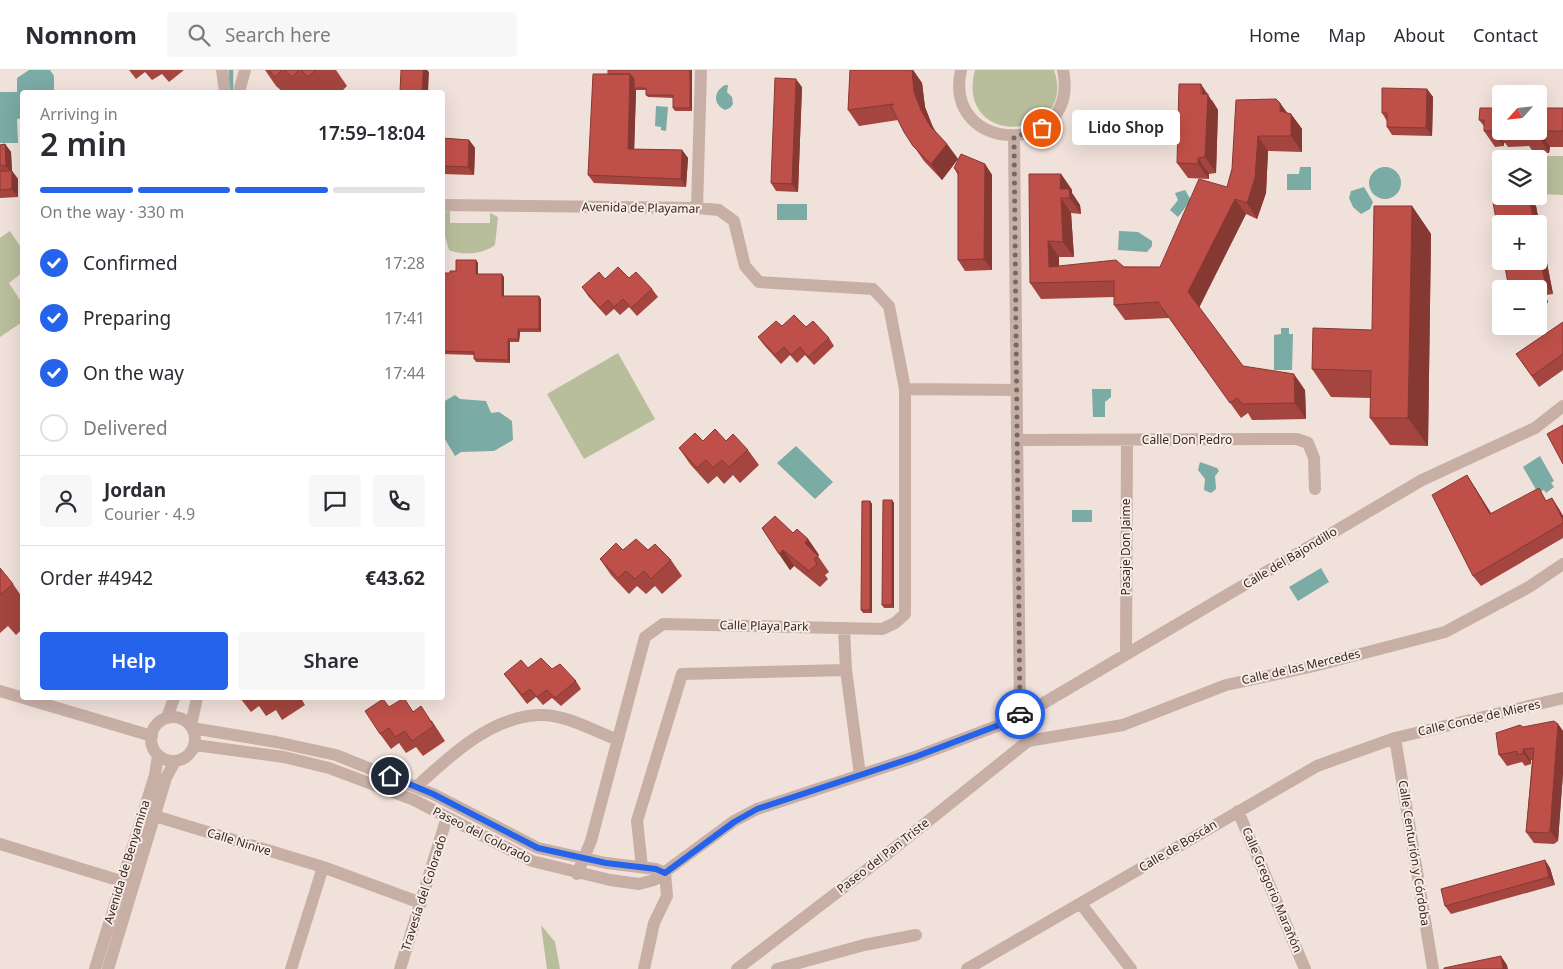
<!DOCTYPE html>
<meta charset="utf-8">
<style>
:root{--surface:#fff;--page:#f7f7f7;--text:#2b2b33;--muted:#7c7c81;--line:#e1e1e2;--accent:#2563eb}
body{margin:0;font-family:"Noto Sans",sans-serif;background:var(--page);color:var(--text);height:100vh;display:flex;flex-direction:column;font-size:19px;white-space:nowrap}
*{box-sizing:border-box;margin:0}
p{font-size:16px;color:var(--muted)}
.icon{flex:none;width:28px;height:28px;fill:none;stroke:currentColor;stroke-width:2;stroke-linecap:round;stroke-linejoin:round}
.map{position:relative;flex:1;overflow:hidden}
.sheet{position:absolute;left:20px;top:20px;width:425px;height:610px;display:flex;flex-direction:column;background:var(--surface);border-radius:5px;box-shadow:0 5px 20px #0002}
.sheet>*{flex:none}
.needle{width:32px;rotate:243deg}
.controls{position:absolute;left:1492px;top:15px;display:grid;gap:10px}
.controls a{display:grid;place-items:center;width:55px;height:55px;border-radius:5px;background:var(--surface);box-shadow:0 5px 20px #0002;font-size:25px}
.pin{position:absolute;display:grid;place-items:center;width:42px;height:42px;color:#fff;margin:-21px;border:2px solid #fff;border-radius:50%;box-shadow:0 1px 5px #0007}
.courier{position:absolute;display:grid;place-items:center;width:50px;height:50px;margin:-25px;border:4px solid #2563eb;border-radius:50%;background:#fff;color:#222;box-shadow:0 1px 6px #0007}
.bubble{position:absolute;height:35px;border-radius:5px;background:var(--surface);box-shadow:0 5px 20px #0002;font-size:16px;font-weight:600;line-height:35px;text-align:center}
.summary em{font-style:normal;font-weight:600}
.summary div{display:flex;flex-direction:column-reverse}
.summary{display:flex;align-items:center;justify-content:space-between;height:85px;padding:0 20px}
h1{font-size:32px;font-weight:600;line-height:38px}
.bar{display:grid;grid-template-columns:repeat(4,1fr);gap:8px 5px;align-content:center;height:60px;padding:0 20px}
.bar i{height:6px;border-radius:4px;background:var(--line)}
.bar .on{background:var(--accent)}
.bar p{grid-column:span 4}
.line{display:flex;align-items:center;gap:12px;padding:0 20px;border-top:1px solid var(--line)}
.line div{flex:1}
.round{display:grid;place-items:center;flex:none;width:52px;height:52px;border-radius:5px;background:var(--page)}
ol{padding:0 20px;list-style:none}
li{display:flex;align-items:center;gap:15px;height:55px}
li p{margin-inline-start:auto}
li .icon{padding:5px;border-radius:50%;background:var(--accent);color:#fff;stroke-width:4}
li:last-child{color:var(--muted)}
li i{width:28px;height:28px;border:2px solid var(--line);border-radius:50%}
.cta{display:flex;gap:10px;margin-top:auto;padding:10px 20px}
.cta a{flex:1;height:58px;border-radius:5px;background:var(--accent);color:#fff;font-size:20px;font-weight:600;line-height:58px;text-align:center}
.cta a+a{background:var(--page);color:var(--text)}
header{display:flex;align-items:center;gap:30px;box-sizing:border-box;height:70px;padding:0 25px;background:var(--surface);border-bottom:1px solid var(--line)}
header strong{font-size:24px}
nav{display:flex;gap:28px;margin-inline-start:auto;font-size:18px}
.search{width:350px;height:45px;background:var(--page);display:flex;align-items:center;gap:12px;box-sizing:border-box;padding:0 18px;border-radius:5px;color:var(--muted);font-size:19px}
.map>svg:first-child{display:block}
</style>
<header>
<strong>Nomnom</strong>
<div class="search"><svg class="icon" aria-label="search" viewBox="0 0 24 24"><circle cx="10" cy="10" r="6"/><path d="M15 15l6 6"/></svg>Search here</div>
<nav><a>Home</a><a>Map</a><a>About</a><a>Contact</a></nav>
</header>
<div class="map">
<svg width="1563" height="899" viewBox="0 0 1563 899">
<rect width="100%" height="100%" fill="#f0e1da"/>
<!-- green -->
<path fill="#b8bd9b" d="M975 0H1054C1079 71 954 80 975 0Z
M1524 86H1563V125L1539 124V89H1524Z
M450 140V153H490V143L498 147 495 175C483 184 463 186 449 180L443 159 442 143Z
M10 161 22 179V203L9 213 22 233V252L0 267V168Z
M618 283 655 349 584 389 547 324Z
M541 855 555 872 560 899H547Z"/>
<!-- water -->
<path fill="#7aaba4" d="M29 0H50L54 6V22H22V48L17 49 18 73H0V22H17V8Z
M725 15H728L727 22 732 27 733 34 730 38 725 40C712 34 714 21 725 15Z
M656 36 668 37 666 61 661 60V57L655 56Z
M1369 113a16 16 0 1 1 32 0a16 16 0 1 1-32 0Z
M1300 97H1311V120H1287V104H1299Z
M1364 117 1373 132 1370 139 1361 144 1353 137 1349 128 1351 121Z
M1185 120 1191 130 1178 147 1170 140 1178 130 1175 123Z
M777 134H807V150H777Z
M1119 161 1138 162 1152 171V176L1147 182 1118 180Z
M1281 258H1289V264H1293L1292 300H1274V265L1281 264Z
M1092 319H1111V327L1105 332V347H1093Z
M455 325 460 329 486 331 491 343 499 342 512 351 513 370 494 381 461 382 455 386 443 366V332Z
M796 376 833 412 815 429 777 393Z
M1540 386 1554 411 1551 413 1554 417 1546 423 1544 420 1538 423 1523 397Z
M1200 392 1217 398 1219 401 1215 406 1216 419 1211 423 1204 420 1205 409 1198 400Z
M1072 440H1092V452H1072Z
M1321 498 1329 512 1298 531 1289 517Z"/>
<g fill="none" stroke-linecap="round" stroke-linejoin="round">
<!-- stream -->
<path stroke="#7aaba4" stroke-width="4.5" d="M231 22V0"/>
<!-- street -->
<path stroke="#c7afa6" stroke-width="12" d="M222 0 225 22
M961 0C942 86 1081 88 1063 0
M239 22 245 0
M1014 67 1020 647 1028 671
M442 135 697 138 719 140 734 151 745 196 759 212 873 219 889 236 905 319 1017 320
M697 138 701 0
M1017 370 1297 369 1308 373 1314 388 1315 419
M1126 584 1127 370
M846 600 860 705
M0 621 152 666
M151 669a22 22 0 1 1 44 0a22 22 0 1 1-44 0Z
M167 648 174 628
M191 655 197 628
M192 658 276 672 336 685 433 724 538 778 606 793 656 799 665 803
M1395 668 1433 899
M195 675 284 687 329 698 414 730 532 791 610 810 639 814 654 810 734 751 757 739 915 687 1020 647 1422 410 1535 358 1563 336
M416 717C450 686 490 647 539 645 566 644 594 661 618 670
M1238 741 1305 899
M155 746 323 797 421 833
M0 774 121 811
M642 797 637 751 682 604 846 600 844 558
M577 804 591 771 645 567 663 554 882 559 895 553 905 544V319
M1081 834 1131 899
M95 899 155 705 158 685
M108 899 166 708 175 691
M291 899 323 797
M400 899 447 747
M644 899 654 853 667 826 665 803
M737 899 882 788 1028 671 1123 655 1226 615 1314 596 1445 562 1529 517 1563 494
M777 899 864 875 916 865
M967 899 1317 696 1395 668 1563 628"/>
</g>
<!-- wall -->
<path fill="#a4453f" d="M129 0H184L169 12 162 4 152 10 145 2 136 9Z
M265 0H336L347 16 341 22H283L276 16Z
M692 0V41H675L673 38V28L648 27 646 25V20H636L634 79 682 80 688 88 686 117 594 113 588 105 608 4Z
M850 0H913L922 13 925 37 932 55 934 60 947 74 958 89 942 110 924 91 904 62 898 50 859 56 848 40Z
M802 17 798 122 776 121 771 113Z
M1427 19 1433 27 1432 66 1392 65 1387 57V51L1382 43Z
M1212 30 1218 40 1216 103 1209 104V109L1188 108 1177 93Z
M1280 33 1287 43 1291 44 1302 59V82L1268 81 1266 123 1257 149 1246 144 1199 237 1243 296 1305 320 1306 349 1252 350 1248 343 1241 348 1169 248 1125 250 1114 235V227L1041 229 1030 213 1061 104 1072 120V123L1080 135 1081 144 1071 143 1074 187H1059V196L1160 197 1227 117 1232 99Z
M1563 38V77H1550L1549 83H1534L1529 76 1508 77 1505 73H1504V76L1495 77 1484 61V56L1479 50Z
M442 68 469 70 475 78 474 105 442 104Z
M5 74 11 82 12 101 18 109V127L0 128V75Z
M985 94 992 105V200L965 201 958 190V105L954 98Z
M1412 136 1431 164 1428 376 1390 375 1370 348 1371 328 1331 327 1312 299 1372 260Z
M1536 136 1553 224 1546 225 1548 233 1539 235V219H1509Z
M476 190 478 193V204L504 207V226H539L541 229V262H520L519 272H510V293L476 292 474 289V285L442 284V203H450L456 201Z
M629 208 652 219 658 227 637 246 629 237 620 245 614 239 606 246 588 226 582 217 605 209Z
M1563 252V300L1539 317 1516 284Z
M782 256 806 257 829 268 834 276 814 295 805 285 797 293 790 285 781 294 764 275 758 267Z
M703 371H726L748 380 759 395 740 413 733 405 724 414 717 406 708 414 690 394 679 378Z
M1474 416 1491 443 1547 430 1552 428 1559 439 1563 446V468L1481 516 1473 506Z
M892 430 894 433V538H884L882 535Z
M870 431 872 434V543H863L861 540Z
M762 458 793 463 808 469 819 485 818 486 829 502 825 505 828 509 820 517 794 496 790 500Z
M623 480H648L671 490 682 506 662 524 655 516 646 524 637 516 629 524 611 505 600 489Z
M0 498 13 514 22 527V559L16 565 8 556 0 563Z
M528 598 552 599 576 611 581 619 561 636 552 628 543 635 536 627 527 634 504 604Z
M240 628H301L305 635 282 650 276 640 266 646 259 636 251 642Z
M389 637 413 641 432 651 445 671 423 686 416 677 406 683 399 673 391 679 380 664Z
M1558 654 1563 661V703L1558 771 1554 774 1534 773 1526 762 1532 690H1531V694L1525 696 1522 692 1507 696 1499 685 1523 657Z
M1545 790 1550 798 1555 815 1451 844 1445 836Z"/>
<!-- shaded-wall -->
<path fill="#863833" d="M423 0H427L429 2 428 22H422Z
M690 0H692V41L690 38Z
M912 0H913L922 13 925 37 932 55 941 71 930 56 921 40 914 22Z
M630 4 636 12 634 18 636 20 634 87 628 79Z
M796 9 802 17 798 122 792 114Z
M1201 14 1218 40 1216 103 1205 87Z
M1427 19 1433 27 1432 66 1426 58Z
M1280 33 1291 48V44L1302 59V82L1291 66 1280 41Z
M1493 57 1504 73V76L1493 61Z
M1539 61 1550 77 1549 83 1539 67Z
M1258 66 1268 81 1266 123 1257 149 1247 133Z
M469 70 475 78 474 105 468 97Z
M5 74 11 82 12 104 6 96Z
M947 74 958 89 942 110 931 94Z
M682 80 688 88 686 117 681 109Z
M1198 88 1209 104V109L1198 94Z
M985 94 992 105V200L984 189Z
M12 101 18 109V127L12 119Z
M1061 104 1072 120V123L1080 135 1081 144 1070 128 1060 119Z
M1529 126 1536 136 1553 224 1545 213 1539 180V154H1534Z
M1061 128 1071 143 1074 187 1063 172Z
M1235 129 1246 144 1199 238 1188 222Z
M1412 136 1431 164 1428 376 1408 348Z
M1048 171 1059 187V212L1049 197Z
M476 190 478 193V206L476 204Z
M502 204 504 207V229L502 226Z
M1539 215 1546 225 1548 233 1540 223Z
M539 226 541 229V262L539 259Z
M518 259 520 262 519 272 518 269Z
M508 269 510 272V293L508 290Z
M1294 304 1305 320 1306 349 1295 333Z
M1467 405 1474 416 1498 455 1490 444Z
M1552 428 1559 439 1563 446V450Z
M892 430 894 433V538L892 535Z
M870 431 872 434V543L870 540Z
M808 469 819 485 816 488 805 473Z
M783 480 794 496 790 500 779 484Z
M1558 654 1563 661V703L1558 771 1550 761Z
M1523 679 1531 690V694L1523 683Z
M1545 790 1550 798 1555 815 1549 807Z
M1501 886 1507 895 1508 899H1503Z"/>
<!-- building -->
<path fill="#bf5049" stroke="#863833" d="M269 0H282L275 7Z
M285 0H299L292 7Z
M301 0H316L308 7Z
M401 0H423L422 22H400Z
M608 0H690V38H673V25H646V18H634V9L630 4H608Z
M850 0H912L914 22 921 40 930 56 947 74 931 94 913 76 904 62 891 36 894 34 848 40Z
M593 4H630L628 79 682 80 681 109 588 105Z
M775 8 796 9 792 114 771 113Z
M1179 14H1201V24H1208L1205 87 1198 88V94L1177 93Z
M1382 18 1427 19 1426 58 1387 57V43H1382Z
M1276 29 1280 33V41L1291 44V66H1258L1255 108 1247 133 1235 129 1188 222 1243 296 1294 304 1295 333 1242 334 1237 328 1230 333 1158 232 1114 235V211L1030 213 1029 104H1061L1060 119H1069L1070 128H1061L1063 172 1048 171 1049 197 1116 190 1124 197H1160L1199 109 1227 117 1232 99 1236 30Z
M1480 38H1501V61H1497V58L1493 57V61H1484V50H1479Z
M1539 38H1563V61H1539V67H1523V61H1539Z
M442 68 469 70 468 97 442 96Z
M5 74 6 96 0 95V75Z
M961 84 985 94 984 189 958 190V101L954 98Z
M0 101H12V119L0 120Z
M1523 126H1529L1534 154H1501V178L1493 132Z
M1374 136H1412L1408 348H1370L1371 301 1312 299 1313 258 1372 260Z
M1539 180 1545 213 1539 215 1540 223H1539V219H1526L1525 218 1520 219H1509L1504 191H1539Z
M456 190H476V204H502V226H539V259H518V269H508V290L474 289V282L442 281V203H450V201H456Z
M618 197 629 208 636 202 652 219 631 238 623 229 614 237 608 230 600 238 582 217 599 202 605 209Z
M794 245 806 257 813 251 829 268 808 287 800 277 791 285 784 277 775 285 758 267 776 251 782 256Z
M1563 252V284L1532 306 1516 284Z
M1563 355V394L1547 364Z
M715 359 726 371 733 364 748 380 729 397 722 390 713 398 706 390 697 398 679 378 695 363 703 371Z
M1467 405 1490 444 1539 418 1546 431 1552 428 1563 450V453L1473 506 1432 425Z
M883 430H892V535H882Z
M862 431H870V540H861Z
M775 446 793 463 797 459 808 469 805 473 818 486 814 489 817 494 809 501 783 480 779 484 762 458Z
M636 469 648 480 655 474 671 490 651 509 644 501 635 509 626 501 618 508 600 489 616 473 623 480Z
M0 498 13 514 0 525Z
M541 588 552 599 560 594 576 611 555 628 547 620 537 627 530 619 522 625 504 604 521 590 528 598Z
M404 628 413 642 421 636 434 656 412 671 405 661 395 667 389 658 380 664 365 641 383 629 389 637Z
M1554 651 1558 654 1550 761 1547 763 1526 762 1534 678 1523 679V683L1517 685V681L1499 685 1496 663 1520 655 1523 657Z
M1545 790 1549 807 1445 836 1441 819Z
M1501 886 1503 899H1444V898Z"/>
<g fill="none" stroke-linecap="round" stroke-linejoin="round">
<!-- done -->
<path stroke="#756966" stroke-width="5" stroke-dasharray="0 9" d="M1020 644 1014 67 1042 58"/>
<!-- route -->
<path stroke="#2563eb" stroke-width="6" d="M390 706 433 724 538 778 606 793 656 799 665 803 734 752 757 739 915 687 1020 647V644"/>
</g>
<g text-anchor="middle" stroke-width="4" stroke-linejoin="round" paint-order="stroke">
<!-- street labels -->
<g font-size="12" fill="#332827" stroke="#f8ece5">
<text transform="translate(641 138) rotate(1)" y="4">Avenida de Playamar</text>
<text x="1187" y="374">Calle Don Pedro</text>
<text transform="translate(1126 477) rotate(-90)" y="4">Pasaje Don Jaime</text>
<text transform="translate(1290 488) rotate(-31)" y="4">Calle del Bajondillo</text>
<text transform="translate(764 556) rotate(1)" y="4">Calle Playa Park</text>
<text transform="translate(1301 597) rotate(-13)" y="4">Calle de las Mercedes</text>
<text transform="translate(1479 648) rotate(-13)" y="4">Calle Conde de Mieres</text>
<text transform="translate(482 765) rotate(27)" y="4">Paseo del Colorado</text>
<text transform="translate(239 772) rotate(17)" y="4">Calle Ninive</text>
<text transform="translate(1178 776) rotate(-31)" y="4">Calle de Boscán</text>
<text transform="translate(1414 783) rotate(81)" y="4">Calle Centurión y Córdoba</text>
<text transform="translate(883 786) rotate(-38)" y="4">Paseo del Pan Triste</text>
<text transform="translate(127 792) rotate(-73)" y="4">Avenida de Benyamina</text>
<text transform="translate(1272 820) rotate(67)" y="4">Calle Gregorio Marañón</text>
<text transform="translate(424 823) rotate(-72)" y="4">Travesía del Colorado</text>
</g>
</g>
</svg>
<div class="controls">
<a><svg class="needle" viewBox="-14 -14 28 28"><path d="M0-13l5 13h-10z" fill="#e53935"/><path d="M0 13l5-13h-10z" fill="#7c7c81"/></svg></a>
<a><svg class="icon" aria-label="layers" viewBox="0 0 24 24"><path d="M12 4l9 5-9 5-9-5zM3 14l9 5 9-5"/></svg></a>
<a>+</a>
<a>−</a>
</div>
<div class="pin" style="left:1042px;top:58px;background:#ea580c"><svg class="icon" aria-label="bag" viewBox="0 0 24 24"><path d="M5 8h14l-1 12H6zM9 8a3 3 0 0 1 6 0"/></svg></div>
<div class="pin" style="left:390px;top:706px;background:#1f2937"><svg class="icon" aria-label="home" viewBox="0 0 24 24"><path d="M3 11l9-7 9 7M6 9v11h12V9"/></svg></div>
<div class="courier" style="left:1020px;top:644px"><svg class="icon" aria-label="car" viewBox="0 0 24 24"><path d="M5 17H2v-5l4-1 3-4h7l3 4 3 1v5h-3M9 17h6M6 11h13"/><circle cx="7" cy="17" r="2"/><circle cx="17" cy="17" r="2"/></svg></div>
<div class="bubble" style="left:1072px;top:40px;width:108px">Lido Shop</div>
<section class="sheet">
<div class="summary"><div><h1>2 min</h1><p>Arriving in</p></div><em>17:59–18:04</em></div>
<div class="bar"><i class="on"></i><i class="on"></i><i class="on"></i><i></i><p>On the way · 330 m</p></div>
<ol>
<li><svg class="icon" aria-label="check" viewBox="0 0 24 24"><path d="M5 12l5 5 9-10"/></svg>Confirmed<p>17:28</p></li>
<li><svg class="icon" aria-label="check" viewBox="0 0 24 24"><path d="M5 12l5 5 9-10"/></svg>Preparing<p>17:41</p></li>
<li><svg class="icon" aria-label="check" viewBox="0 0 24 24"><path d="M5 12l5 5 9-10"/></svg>On the way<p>17:44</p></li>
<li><i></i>Delivered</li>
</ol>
<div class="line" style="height:90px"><a class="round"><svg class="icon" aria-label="person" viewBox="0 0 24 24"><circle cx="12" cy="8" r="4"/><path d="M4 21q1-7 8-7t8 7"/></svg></a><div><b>Jordan</b><p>Courier · 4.9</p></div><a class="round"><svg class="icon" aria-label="chat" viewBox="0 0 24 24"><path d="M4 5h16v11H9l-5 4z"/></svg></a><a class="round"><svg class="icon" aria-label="phone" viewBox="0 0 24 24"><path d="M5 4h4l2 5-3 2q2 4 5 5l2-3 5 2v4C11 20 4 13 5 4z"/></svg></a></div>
<div class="line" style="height:65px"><div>Order #4942</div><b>€43.62</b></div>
<div class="cta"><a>Help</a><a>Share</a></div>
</section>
</div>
